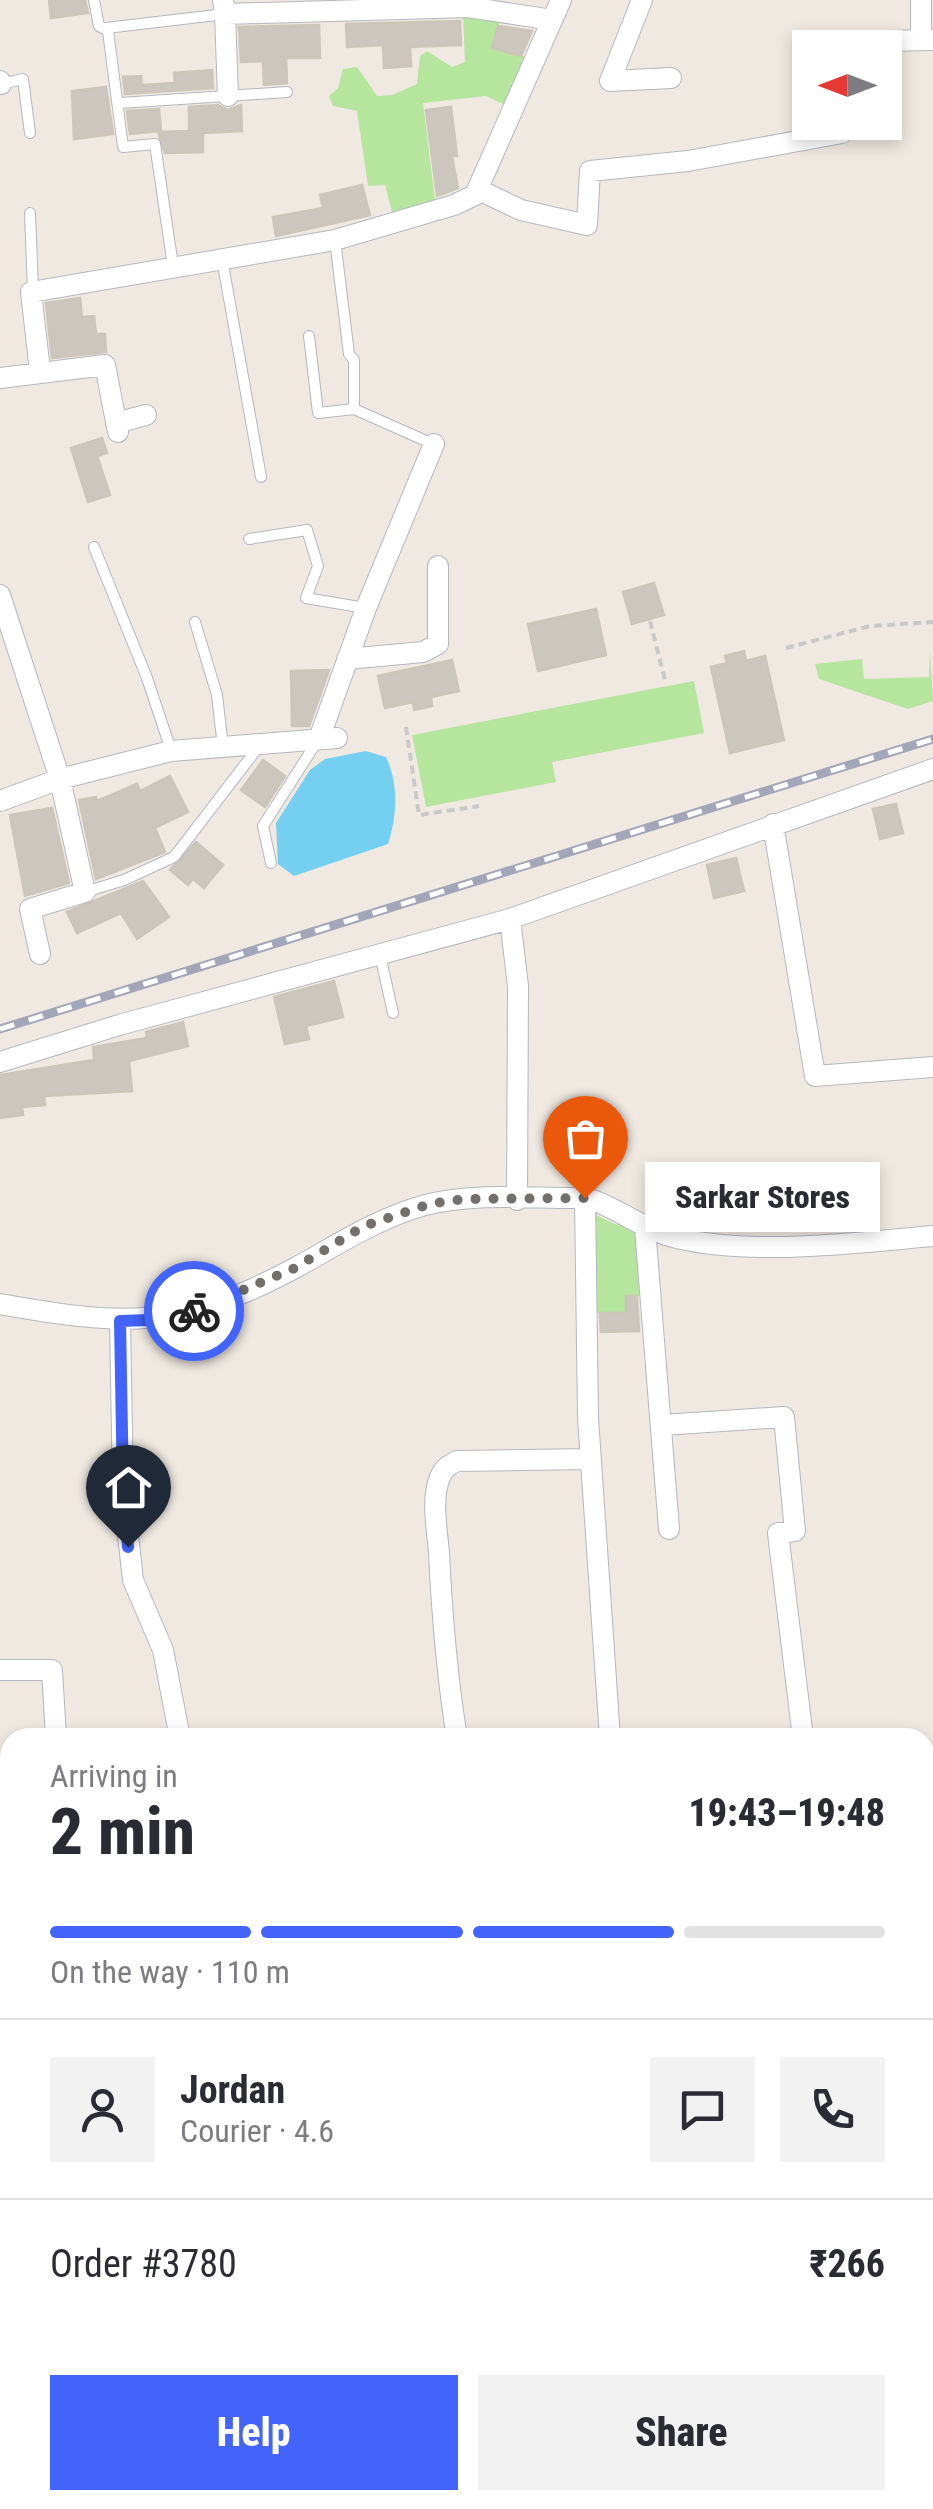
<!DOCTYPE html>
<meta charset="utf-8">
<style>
:root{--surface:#fff;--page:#f2f2f3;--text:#2b2b33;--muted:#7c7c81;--line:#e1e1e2;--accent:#4264fb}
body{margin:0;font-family:"Roboto Condensed",sans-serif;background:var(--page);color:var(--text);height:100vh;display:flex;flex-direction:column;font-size:38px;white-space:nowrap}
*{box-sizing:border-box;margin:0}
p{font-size:32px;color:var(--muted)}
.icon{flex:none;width:55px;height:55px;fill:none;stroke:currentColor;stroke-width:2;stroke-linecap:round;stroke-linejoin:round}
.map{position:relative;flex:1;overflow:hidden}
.side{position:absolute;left:0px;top:1728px;width:935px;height:782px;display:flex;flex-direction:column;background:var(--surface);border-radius:30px 30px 0 0;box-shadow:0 5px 15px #0003}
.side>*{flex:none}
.needle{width:65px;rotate:270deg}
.controls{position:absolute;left:792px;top:30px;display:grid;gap:20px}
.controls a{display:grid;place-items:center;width:110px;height:110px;border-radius:0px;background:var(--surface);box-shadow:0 5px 15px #0003;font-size:50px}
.pin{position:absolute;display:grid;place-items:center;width:85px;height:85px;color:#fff;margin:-102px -42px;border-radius:50% 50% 50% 0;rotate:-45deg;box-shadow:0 0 10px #0007}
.pin .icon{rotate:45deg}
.courier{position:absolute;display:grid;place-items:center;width:100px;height:100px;margin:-50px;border:8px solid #4264fb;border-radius:50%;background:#fff;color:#222;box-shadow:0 2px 12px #0007}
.bubble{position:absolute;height:70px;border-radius:0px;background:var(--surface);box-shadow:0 5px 15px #0003;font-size:32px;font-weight:800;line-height:70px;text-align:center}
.summary em{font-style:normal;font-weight:800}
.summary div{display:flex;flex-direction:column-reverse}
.summary{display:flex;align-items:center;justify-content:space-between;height:170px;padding:0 50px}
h1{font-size:65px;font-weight:800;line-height:75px}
.bar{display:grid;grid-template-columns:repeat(4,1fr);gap:15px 10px;align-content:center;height:120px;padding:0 50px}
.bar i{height:12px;border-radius:8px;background:var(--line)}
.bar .active{background:var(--accent)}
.bar p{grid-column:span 4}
.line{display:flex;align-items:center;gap:25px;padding:0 50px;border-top:2px solid var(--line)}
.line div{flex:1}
.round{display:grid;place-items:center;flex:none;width:105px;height:105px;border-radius:0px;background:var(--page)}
.action{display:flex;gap:20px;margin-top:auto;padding:20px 50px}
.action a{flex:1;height:115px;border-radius:0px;background:var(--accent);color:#fff;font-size:40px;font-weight:800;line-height:115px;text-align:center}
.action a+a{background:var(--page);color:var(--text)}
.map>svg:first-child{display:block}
</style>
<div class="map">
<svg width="933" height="2509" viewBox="0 0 933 2509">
<rect width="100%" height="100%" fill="#efe9e1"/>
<!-- green -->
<path fill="#b6e59e" d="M463 14 500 19 493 48 528 57 505 105 486 96 423 103 435 200 392 212 385 185 368 186 357 111 333 106 329 96 338 88 343 69 357 67 377 96 392 95 417 84 420 56 427 51 452 67 465 62Z
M930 650 933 701 908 709 819 679 815 664 862 659 864 679 929 677Z
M694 681 704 733 552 762 556 782 426 807 412 735Z
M596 1215 615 1224 637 1227 640 1296H626V1313H596Z"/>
<!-- water -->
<path fill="#75cff0" d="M366 751 386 757C399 785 397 816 388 844L294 876 278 864 276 823 310 770 325 759Z"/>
<!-- building -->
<path fill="#cbc7bf" stroke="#cbc5ba" stroke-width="2.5" d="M49 0H85L88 13 51 18Z
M460 21 461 45 410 47 411 66 384 68 383 45 347 47 346 24Z
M319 25 320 58H286L287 83 264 85 263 61 241 62 239 27Z
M498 26 532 31 521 56 492 48Z
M212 70 213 88 125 94 123 77 141 76 142 85 175 83 174 73Z
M106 87 113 134 74 139 72 91Z
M218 105 228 110 241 105 242 131 203 133V152L165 153 158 132 189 131V107Z
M451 107 457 156H452L458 188 437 196 426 110Z
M159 109 161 131 130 134 127 111Z
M362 185 370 215 276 236 273 217 323 208 320 195Z
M80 298 82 317 94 316 96 334H105L106 352 52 358 46 303Z
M102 438 107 453 97 456 110 495 88 502 71 448Z
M654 583 664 615 632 624 623 592Z
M596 609 606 655 538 671 528 624Z
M744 651 746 661 765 656 784 740 730 753 711 667 727 663 725 656Z
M452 660 459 691 431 697 432 706 414 710 413 702 385 708 378 676Z
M329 670 309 726H292L291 671Z
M263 760 285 776 265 807 241 790Z
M170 776 188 812 155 828 165 852 96 879 79 800 96 797 97 801 137 784 140 791Z
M896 804 903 833 880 839 873 809Z
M52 808 69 883 25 896 10 815Z
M196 842 223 865 204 888 193 879 188 885 170 870Z
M736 858 744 891 714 898 707 865Z
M143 881 169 917 137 939 121 913 77 933 67 912Z
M334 981 343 1017 306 1026 309 1039 285 1044 274 997Z
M183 1022 188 1046 129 1061 132 1091 44 1096 45 1105 22 1107 23 1115 0 1118V1075L94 1060 93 1047 147 1038 146 1032Z
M626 1296H637L639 1331 601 1332 600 1313H626Z"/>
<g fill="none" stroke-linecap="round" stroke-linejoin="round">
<defs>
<path id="service" d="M94 0 99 26 108 31 123 147 155 144 173 266
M106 28 225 14
M0 84 23 79 30 133
M120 103 287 92
M30 213 33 291
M335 240 349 354 354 360V409L433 444
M222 259 261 477
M309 336 318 413 354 409
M249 539 307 530 318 566 306 598 365 608
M94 547 147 678 171 750
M195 622 217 695 223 747
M271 863 263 826 318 740
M85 892 124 880 174 857 260 745
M380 955 393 1013"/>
<path id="minor" d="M223 0 225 14 468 7 552 20
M642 0 610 81 671 78
M921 0V40
M225 14 228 96
M839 48V42L933 40
M0 81 1 84
M479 190 521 210 587 225 590 171 688 161 842 133V122
M40 371 31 292 335 240 454 205 475 195 561 0
M0 378 105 365 118 432
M116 423 146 415
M0 595 60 779 85 892 30 909 40 954
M347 659 423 652 438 644V566
M319 739 366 608 434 444
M0 801 60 779 171 751 337 738
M773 824 815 1076 933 1067
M510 919 518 986 517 1200
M0 1062 119 1025 510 919 933 769
M585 1198 588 1418 610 1738
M645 1228 669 1529
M0 1304C125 1326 179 1330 295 1268 339 1244 376 1219 425 1205 475 1192 533 1199 585 1198 613 1204 642 1230 677 1238 754 1256 854 1243 933 1236
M120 1321 123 1490 133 1580 163 1650 180 1738
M662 1425 784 1417 795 1531 778 1533 803 1738
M0 1670H52L56 1738
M457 1738C447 1676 442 1616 439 1553 437 1529 431 1499 440 1477 444 1468 449 1465 457 1461L590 1459
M925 2008 933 2007
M0 2214 10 2213
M119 2500V2509
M206 2500V2509
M330 2500 331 2509
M492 2500 493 2509
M729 2500 730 2509
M878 2500 879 2509"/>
</defs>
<!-- service casing -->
<use href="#service" stroke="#b4b7c1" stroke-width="12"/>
<!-- minor casing -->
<use href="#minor" stroke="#b4b7c1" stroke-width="22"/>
<!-- path -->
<path stroke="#c9c9c9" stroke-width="4" stroke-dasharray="8 5" stroke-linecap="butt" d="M650 621 665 680
M786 648 870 626 933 622
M406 727 419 815 479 806"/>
<!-- service -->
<use href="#service" stroke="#fff" stroke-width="10"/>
<!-- minor -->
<use href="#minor" stroke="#fff" stroke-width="20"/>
<defs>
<path id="rail" d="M0 1029 933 739"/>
</defs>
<!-- rail casing -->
<use href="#rail" stroke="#a3a6b8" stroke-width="9"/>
<!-- rail -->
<use href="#rail" stroke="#fff" stroke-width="5" stroke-dasharray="15" stroke-linecap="butt"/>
</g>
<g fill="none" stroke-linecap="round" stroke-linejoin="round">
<!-- done -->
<path stroke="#726f6d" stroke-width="10" stroke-dasharray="0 18" d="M194 1311 295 1268 364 1226 430 1204 464 1199 585 1198"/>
<!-- route -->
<path stroke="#4264fb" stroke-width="12" d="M128 1547 123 1490 120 1321 150 1320 194 1311"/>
</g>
</svg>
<div class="controls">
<a><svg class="needle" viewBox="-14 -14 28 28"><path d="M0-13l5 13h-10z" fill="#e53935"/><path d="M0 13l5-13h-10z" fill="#7c7c81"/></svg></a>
</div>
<div class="pin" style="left:585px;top:1198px;background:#ea580c"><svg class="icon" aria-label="bag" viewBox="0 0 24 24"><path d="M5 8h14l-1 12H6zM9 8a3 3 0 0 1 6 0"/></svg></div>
<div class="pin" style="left:128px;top:1547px;background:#1f2937"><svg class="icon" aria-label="home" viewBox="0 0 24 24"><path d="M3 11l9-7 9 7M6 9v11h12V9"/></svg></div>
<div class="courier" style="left:194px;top:1311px"><svg class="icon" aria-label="bike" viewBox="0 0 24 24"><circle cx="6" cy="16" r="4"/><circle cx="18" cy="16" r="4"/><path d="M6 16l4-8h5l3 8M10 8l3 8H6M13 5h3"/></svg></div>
<div class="bubble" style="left:645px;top:1162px;width:235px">Sarkar Stores</div>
<section class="side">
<div class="summary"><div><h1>2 min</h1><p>Arriving in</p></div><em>19:43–19:48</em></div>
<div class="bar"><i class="active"></i><i class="active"></i><i class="active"></i><i></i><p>On the way · 110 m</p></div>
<div class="line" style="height:180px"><a class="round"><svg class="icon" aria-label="person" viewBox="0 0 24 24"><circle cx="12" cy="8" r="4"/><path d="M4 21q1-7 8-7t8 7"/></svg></a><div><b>Jordan</b><p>Courier · 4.6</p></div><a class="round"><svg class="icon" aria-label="chat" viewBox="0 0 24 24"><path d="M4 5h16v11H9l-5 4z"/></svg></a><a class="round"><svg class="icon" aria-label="phone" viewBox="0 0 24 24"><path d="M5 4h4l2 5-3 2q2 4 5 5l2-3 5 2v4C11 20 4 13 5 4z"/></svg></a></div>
<div class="line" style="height:130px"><div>Order #3780</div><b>₹266</b></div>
<div class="action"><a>Help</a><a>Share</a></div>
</section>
</div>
